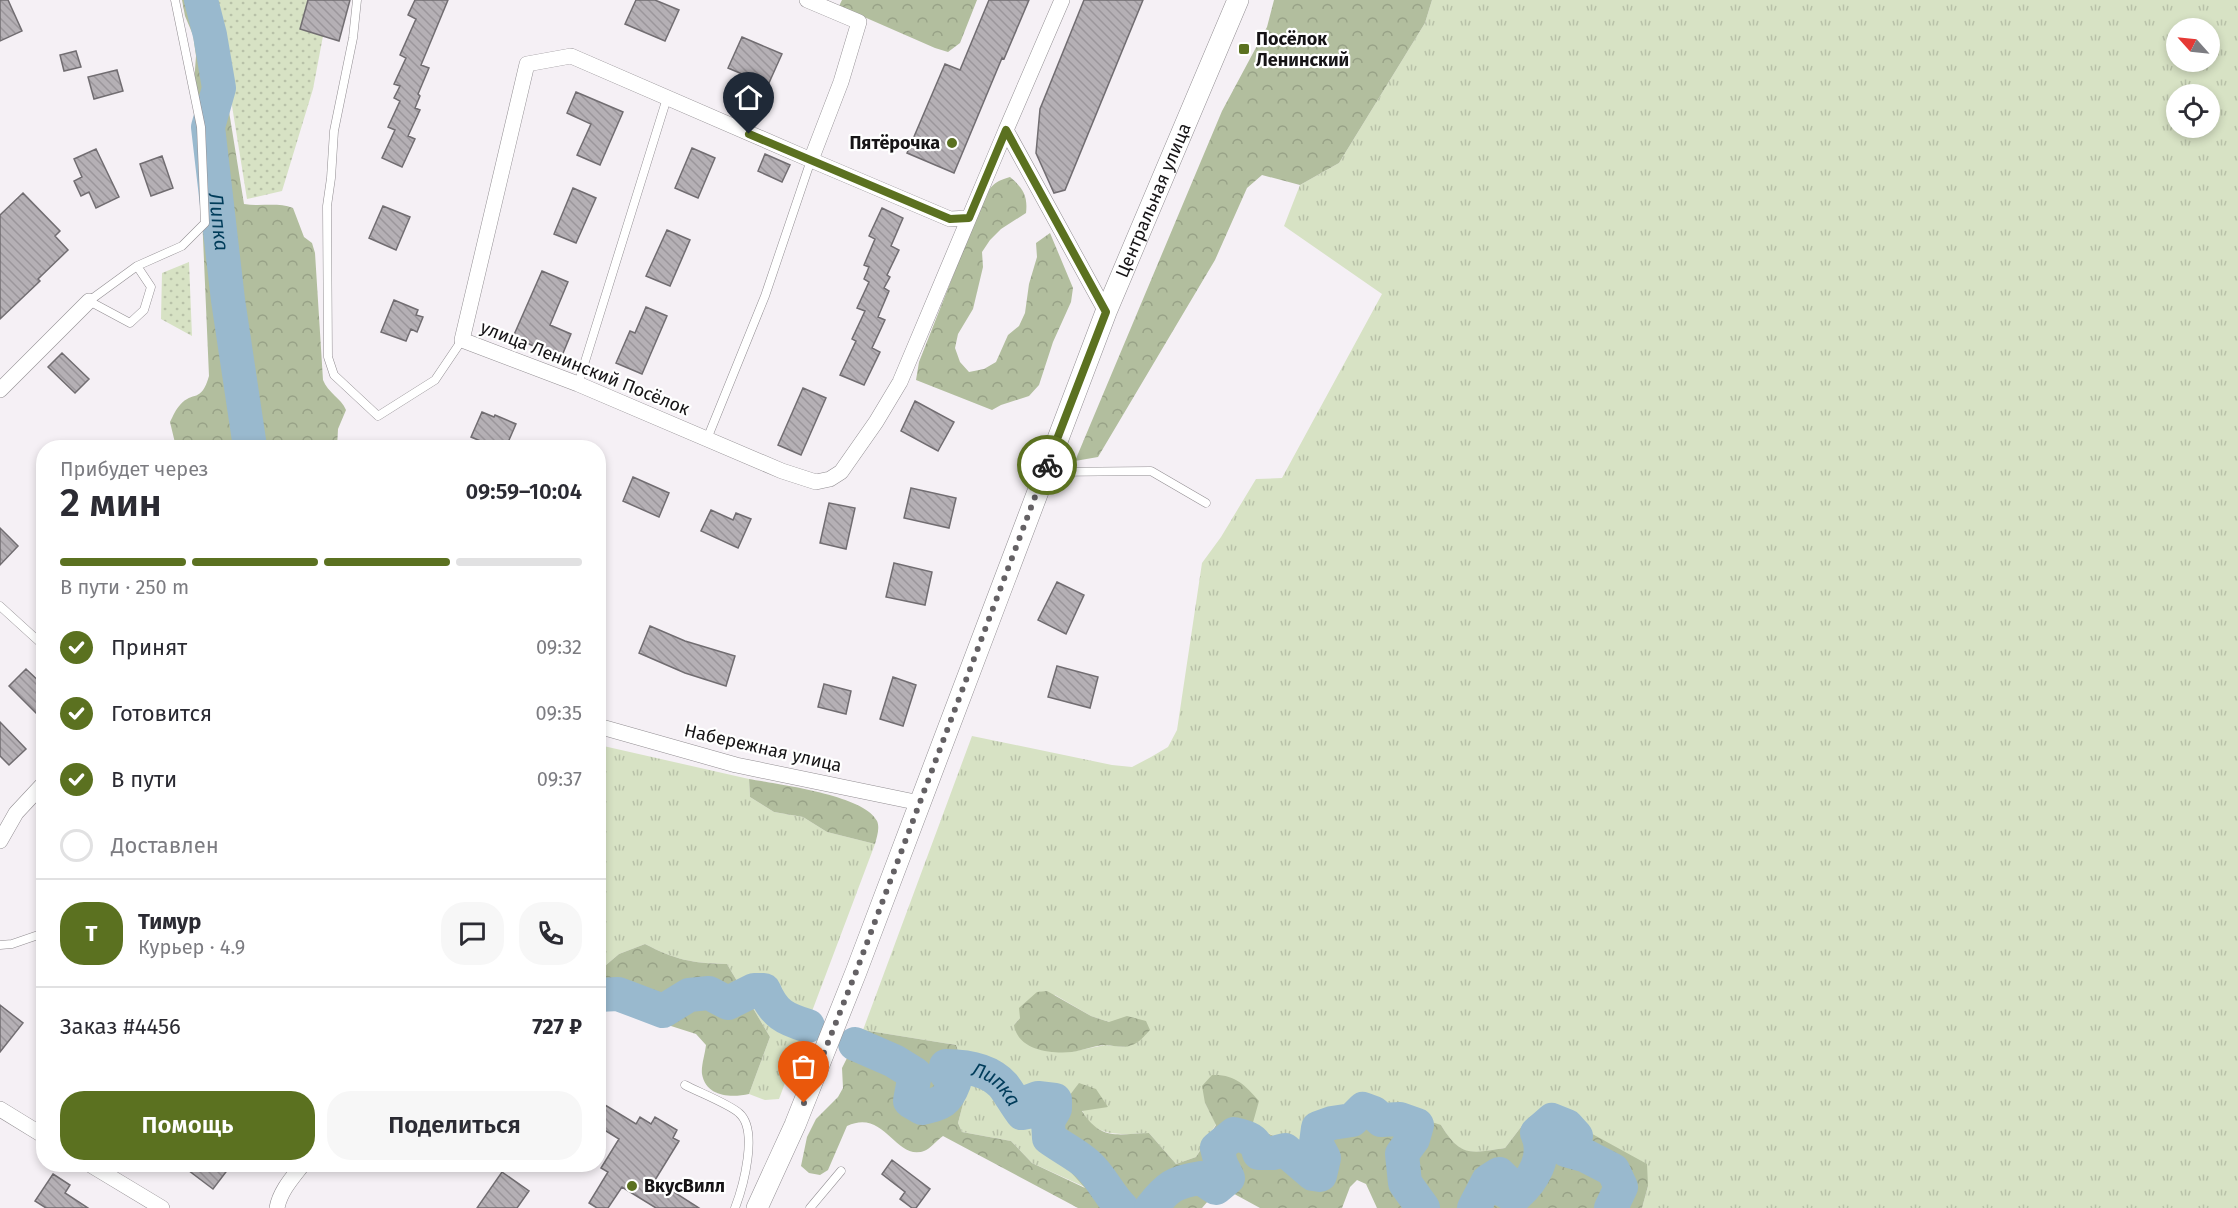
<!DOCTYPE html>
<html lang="ru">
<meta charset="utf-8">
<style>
:root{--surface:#fff;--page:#f7f7f7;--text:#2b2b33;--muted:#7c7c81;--line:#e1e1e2;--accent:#5b7120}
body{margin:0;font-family:"Fira Sans",sans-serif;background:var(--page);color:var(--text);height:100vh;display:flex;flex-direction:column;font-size:22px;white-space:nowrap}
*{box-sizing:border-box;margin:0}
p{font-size:20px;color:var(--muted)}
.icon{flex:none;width:33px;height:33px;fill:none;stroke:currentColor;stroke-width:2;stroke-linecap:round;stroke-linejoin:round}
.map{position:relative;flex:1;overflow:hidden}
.drawer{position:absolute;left:36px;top:440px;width:570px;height:732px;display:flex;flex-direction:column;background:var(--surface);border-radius:24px;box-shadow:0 3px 9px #0003}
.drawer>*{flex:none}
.needle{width:39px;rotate:297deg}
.buttons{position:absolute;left:2166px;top:18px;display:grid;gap:12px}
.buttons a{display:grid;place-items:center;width:54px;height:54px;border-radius:50%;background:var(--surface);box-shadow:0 3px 9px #0003;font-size:30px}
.pin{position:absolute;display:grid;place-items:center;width:51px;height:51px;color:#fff;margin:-62px -26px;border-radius:50% 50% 50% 0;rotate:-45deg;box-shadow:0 0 6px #0007}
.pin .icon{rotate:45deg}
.courier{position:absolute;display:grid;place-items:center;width:60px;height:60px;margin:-30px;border:4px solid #5b7120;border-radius:50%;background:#fff;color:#222;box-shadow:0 2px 8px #0007}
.head em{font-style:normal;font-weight:600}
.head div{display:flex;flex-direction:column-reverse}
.head{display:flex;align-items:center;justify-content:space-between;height:102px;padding:0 24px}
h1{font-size:39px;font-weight:600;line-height:45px}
.bar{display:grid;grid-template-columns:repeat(4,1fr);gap:9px 6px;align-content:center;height:72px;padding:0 24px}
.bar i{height:8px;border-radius:4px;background:var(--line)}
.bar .on{background:var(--accent)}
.bar p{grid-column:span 4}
.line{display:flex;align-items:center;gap:15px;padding:0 24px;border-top:2px solid var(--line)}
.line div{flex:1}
.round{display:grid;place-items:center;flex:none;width:63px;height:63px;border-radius:24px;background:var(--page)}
ol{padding:0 24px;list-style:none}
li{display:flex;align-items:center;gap:18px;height:66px}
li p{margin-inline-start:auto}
li .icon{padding:6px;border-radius:50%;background:var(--accent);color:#fff;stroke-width:4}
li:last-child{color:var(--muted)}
li i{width:33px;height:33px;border:3px solid var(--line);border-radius:50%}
.cta{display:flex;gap:12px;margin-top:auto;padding:12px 24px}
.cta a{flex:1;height:69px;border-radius:24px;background:var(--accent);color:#fff;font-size:24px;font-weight:600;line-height:69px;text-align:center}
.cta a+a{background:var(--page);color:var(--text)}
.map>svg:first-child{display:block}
</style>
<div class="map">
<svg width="2238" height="1208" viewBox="0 0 2238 1208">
<defs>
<pattern id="grass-tufts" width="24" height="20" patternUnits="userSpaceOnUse" patternTransform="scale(1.5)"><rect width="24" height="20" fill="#d7e2c4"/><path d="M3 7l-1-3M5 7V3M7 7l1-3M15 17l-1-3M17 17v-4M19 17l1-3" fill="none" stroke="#b8c1a8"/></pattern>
<pattern id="forest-crowns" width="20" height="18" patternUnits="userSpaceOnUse" patternTransform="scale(1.5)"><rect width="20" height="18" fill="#b2be9e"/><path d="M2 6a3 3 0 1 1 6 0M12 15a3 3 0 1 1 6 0" fill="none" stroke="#98a287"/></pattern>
<pattern id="park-dots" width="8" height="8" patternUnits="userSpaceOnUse" patternTransform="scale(1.5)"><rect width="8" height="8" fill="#d7e2c4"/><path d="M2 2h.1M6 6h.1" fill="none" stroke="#b8c1a8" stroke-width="1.8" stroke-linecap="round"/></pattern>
<pattern id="building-back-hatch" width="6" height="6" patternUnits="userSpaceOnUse" patternTransform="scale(1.5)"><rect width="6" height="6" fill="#b5b0b5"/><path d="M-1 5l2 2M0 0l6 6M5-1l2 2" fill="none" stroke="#9b969b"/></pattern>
</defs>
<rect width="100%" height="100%" fill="#f5f0f5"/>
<!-- grass -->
<path fill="url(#grass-tufts)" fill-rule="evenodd" d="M1432 0H2238V1208H1642L1648 1186 1528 1118 1505 1148C1471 1153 1461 1159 1441 1125L1308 1150 1289 1143 1205 1103 1216 1124 1196 1157 1176 1164 1149 1133C1124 1134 1095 1139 1083 1112 1079 1104 1080 1092 1079 1084L1066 1100 1041 1113 1034 1131 1087 1188 1032 1163 1011 1141 962 1132 958 1123 969 1081 956 1045 863 1030 972 736 1112 765 1132 767 1151 757 1168 747 1177 730 1202 563 1221 537 1256 479 1282 478 1382 294 1284 226 1300 185 1339 163 1425 23ZM2176 28H2210V62H2176ZM2176 94H2210V128H2176ZM1055 995 1091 1016 1109 1022 1125 1047 1105 1045 1070 1052 1014 1025 1020 1018Z
M599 745 749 779 750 797 774 812 803 817 827 832 875 844 779 1099 765 1100 749 1094 770 1037 727 964C691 963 676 960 645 944L619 954 599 971Z"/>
<!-- forest -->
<path fill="url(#forest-crowns)" d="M182 0H211L244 204C260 207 277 202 293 208L304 237 312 243 315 253 323 380C328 393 341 398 346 410L338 429 337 447H176L170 422C173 416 176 409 180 405 193 390 201 404 209 376L202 215 193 97 196 56 193 35 185 16Z
M842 0H977L960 43 948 52 935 48 839 6Z
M1274 0H1432L1425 23 1339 163 1300 185 1262 175 1247 188 1215 260 1098 457 1075 461 1222 111 1267 27Z
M1010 177C1023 188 1028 196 1026 213L1001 229 990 240 982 252 983 267 973 309 958 334 955 348 960 362 969 372 984 369 996 362 1008 335 1019 326 1025 313 1029 284 1037 257 1036 243 1050 233 1073 288 1071 302 1053 342 1039 385 1029 396 1001 405 992 410 916 380 919 362 981 205C989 188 992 182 1010 177Z
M749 779C777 784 865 795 877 821 880 828 877 836 875 844L827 832 803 817 774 812 750 797Z
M645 944C676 960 691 963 727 964L770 1037 749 1094C731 1098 706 1097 702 1074 701 1066 705 1054 706 1045L696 1034 599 1003V971L619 954Z
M1047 991 1091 1016 1109 1022 1127 1016 1146 1021 1150 1030C1145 1035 1139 1043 1132 1045 1123 1049 1114 1045 1104 1045 1093 1046 1083 1050 1072 1052 1050 1054 1018 1050 1014 1025L1020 1018 1019 1008 1037 992Z
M863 1030 956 1045 969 1081 958 1123 962 1132 1011 1141 1032 1163 1085 1188 1034 1131 1041 1113 1066 1100 1079 1083 1096 1089 1108 1107 1082 1111C1101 1141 1117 1134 1149 1133L1176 1164 1196 1157 1216 1125 1205 1103 1202 1086 1212 1075C1235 1074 1245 1085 1259 1101L1252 1126 1289 1143 1308 1149 1317 1115 1362 1100 1441 1125C1461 1158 1471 1153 1505 1148L1528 1118 1545 1108 1647 1164 1648 1186 1642 1208H1377L1366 1184 1357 1180 1350 1187 1342 1208H1260L1227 1190 1214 1194 1202 1208H1078L943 1136C937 1140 930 1149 924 1151 895 1161 885 1108 847 1126L828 1170 820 1175 809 1173 801 1166 807 1137 816 1119 838 1097 843 1088 842 1068 847 1058 874 1045 877 1036Z"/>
<!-- park -->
<path fill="url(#park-dots)" d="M215 0H308L323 36 313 89 282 191 247 199Z
M189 262 192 336 161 319 162 273Z"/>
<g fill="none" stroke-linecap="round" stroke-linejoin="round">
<!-- river -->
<g stroke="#99b9ce" stroke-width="34">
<path id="s1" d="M201 0 210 35 219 88 208 127 228 300 250 447"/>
<path d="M598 995 618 994 663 1011 689 995 709 993 728 1003 754 990H764C774 1014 785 1019 808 1026"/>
<path id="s2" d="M855 1044 894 1061 915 1074 910 1101 922 1108C942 1103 947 1102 954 1083L945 1072 946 1066C966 1066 989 1070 1003 1085 1010 1094 1015 1104 1022 1113L1032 1111 1030 1101 1038 1098 1055 1100V1109L1048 1121 1049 1138C1061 1147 1081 1157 1089 1166 1102 1178 1109 1195 1122 1208"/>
<path d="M1151 1208C1167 1187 1174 1182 1201 1178L1216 1188 1228 1178 1221 1164 1217 1148 1234 1134C1247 1137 1256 1139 1259 1153H1273L1285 1150 1313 1174 1320 1175 1324 1158 1316 1143 1318 1128 1332 1123 1352 1120 1363 1109 1374 1113 1381 1120 1400 1119 1417 1125 1413 1139 1402 1154 1405 1183 1423 1208"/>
<path d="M1474 1208 1488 1181 1499 1174 1506 1181 1503 1190 1515 1196C1533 1181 1548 1156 1537 1133L1552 1120 1567 1126 1576 1136 1566 1142V1150L1584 1155 1613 1170 1621 1187 1611 1208"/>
</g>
</g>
<!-- building -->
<path fill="url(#building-back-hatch)" stroke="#716d71" stroke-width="1.5" d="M0 0H8L22 31 0 41Z
M308 0H350L339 41 300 29Z
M415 0H448L421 65 429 68 418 94 420 96 415 108 420 110 408 136 415 139 402 167 382 158 395 130 388 127 400 101 394 98 400 86 394 84 406 58 400 55 416 19 408 15Z
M636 0H655L679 10 665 41 625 24Z
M989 0H1029L1004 59 1002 58 954 173 907 153 945 64 960 70Z
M1084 0H1143L1065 190 1054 193 1036 153 1040 109Z
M742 37 782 54 768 85 728 68Z
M76 51 81 67 64 71 60 55Z
M117 70 123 91 94 99 88 77Z
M576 92 623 112 600 165 577 155 591 124 567 113Z
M692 148 715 158 698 198 675 188Z
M96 149 119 197 96 208 89 192 81 196 74 181 82 177 74 159Z
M765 154 790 165 782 182 758 171Z
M162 156 173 188 151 196 140 164Z
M573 188 596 198 576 243 554 234Z
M23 193 60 231 55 236 68 250 38 279 40 281 0 319V215Z
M383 206 410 217 396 250 369 238Z
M882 208 903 218 891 246 899 250 887 275 890 277 884 288 889 291 878 317 885 320 872 348 880 352 864 385 840 375 856 341 852 339 865 311 857 308 869 282 864 279 869 267 864 265 875 239 869 236Z
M667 230 690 240 670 286 646 276Z
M542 271 568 282 550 325 571 334 561 358 513 337Z
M394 300 418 310 416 315 423 317 417 332 411 329 406 341 381 332Z
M646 307 667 316 642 374 616 363 630 331 635 333Z
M62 353 89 379 75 393 48 367Z
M803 388 826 398 801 455 778 445Z
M915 401 954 422 938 451 901 431Z
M482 412 494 417 495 415 516 424 506 447H495L471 437Z
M633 477 669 493 659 517 623 501Z
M911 488 956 498 949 528 904 518Z
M829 503 855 508 846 549 820 543Z
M711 510 733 520 736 513 751 519 738 548 701 531Z
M0 528 18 546 0 565Z
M894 563 932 572 925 605 886 597Z
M1057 582 1084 595 1066 634 1038 620Z
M650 626 685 641 735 656 726 686 685 673 639 653Z
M1057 666 1098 677 1090 708 1048 697Z
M26 669 44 686V721L9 686Z
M893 677 916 685 903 726 880 719Z
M824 684 851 691 846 714 818 707Z
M0 722 26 749 9 765 0 756Z
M0 1005 23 1023 0 1052Z
M605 1105 636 1124 640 1117 651 1124 655 1117 677 1130 673 1138 679 1141 655 1180 699 1208H656L622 1187 608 1208H597L589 1203 608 1172 601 1168 619 1139 598 1126V1116Z
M892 1160 930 1189 916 1208H912L900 1199 905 1192 882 1174Z
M180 1164H232L213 1189Z
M502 1172 529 1191 517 1208H477Z
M53 1174 70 1185 65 1193 88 1208H46L35 1201Z"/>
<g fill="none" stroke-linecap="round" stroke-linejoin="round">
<defs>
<path id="lane" d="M357 0 353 38 334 131 331 178 327 206 328 357 334 375 378 416 435 380 462 340
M137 266 182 246 205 223 201 127 175 0
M137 266 151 287 144 310 130 323 89 301Z
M578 384 667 98
M707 439 765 296 811 160
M1049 472 1151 471 1206 503
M0 606 44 646
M0 945 12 944 44 933
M685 1085C698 1092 729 1104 739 1113 759 1130 743 1187 735 1208
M810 1208 841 1171"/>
<path id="street" d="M807 0 859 22 841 82 811 160 950 219 969 218 1006 130
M1062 0 1006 130 1106 312
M811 160 571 56 527 64 462 340 578 384 782 471 816 482 830 479 841 472 876 422 900 382 969 218
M0 390 89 301
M598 726 736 765 920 803
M0 841 16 813 44 783
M0 1109 44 1136
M89 1164 162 1208
M277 1208C280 1191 293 1177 303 1164"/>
<g id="secondary">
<path id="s3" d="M757 1208 795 1125 856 972 1106 312 1238 0"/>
</g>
</defs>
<!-- lane casing -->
<use href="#lane" stroke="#928e92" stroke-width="9"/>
<!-- street casing -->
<use href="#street" stroke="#928e92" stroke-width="16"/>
<!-- secondary casing -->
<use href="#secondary" stroke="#928e92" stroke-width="22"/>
<!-- lane -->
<use href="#lane" stroke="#fff" stroke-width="8"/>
<!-- street -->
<use href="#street" stroke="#fff" stroke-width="15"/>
<!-- secondary -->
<use href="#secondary" stroke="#fff" stroke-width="21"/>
</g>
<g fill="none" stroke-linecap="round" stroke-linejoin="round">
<!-- done -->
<path stroke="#646164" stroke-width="6" stroke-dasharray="0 10.8" d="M804 1103 856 972 1047 465"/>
<!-- route -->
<path stroke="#5b7120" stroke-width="8" d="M749 134 950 219 969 218 1006 130 1106 312 1047 465"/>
</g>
<!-- markers -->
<g fill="#5b7120" stroke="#fff" stroke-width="2">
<rect x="1238" y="43" width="12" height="12" rx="3"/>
<circle cx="952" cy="143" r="6"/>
<circle cx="632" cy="1186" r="6"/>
</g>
<g text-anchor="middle" stroke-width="4.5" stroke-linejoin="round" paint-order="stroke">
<!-- poi labels -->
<g font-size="18" font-weight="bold" fill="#161416" stroke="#fff" text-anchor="start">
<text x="1256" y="45">Посёлок<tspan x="1256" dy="21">Ленинский</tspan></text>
<text x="940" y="149" text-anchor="end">Пятёрочка</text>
<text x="644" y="1192">ВкусВилл</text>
</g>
<!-- street labels -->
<g font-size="18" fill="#161416" stroke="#fff">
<text dy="6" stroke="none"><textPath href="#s3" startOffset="1083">Центральная улица</textPath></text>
<text transform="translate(585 368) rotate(22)" y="6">улица Ленинский Посёлок</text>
<text transform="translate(763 748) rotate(13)" y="6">Набережная улица</text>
</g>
<!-- water labels -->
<g font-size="20" font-style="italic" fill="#003c5a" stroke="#fff">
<text dy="7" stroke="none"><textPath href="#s1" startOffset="226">Липка</textPath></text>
<text dy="7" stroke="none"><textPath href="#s2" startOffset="228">Липка</textPath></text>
</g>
</g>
</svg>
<div class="buttons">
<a><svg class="needle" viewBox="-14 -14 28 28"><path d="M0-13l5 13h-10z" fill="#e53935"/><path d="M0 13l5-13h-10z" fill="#7c7c81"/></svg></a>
<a><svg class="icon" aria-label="locate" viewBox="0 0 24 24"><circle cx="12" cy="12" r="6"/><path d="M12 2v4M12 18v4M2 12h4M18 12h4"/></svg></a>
</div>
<div class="pin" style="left:804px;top:1103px;background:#ea580c"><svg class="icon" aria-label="bag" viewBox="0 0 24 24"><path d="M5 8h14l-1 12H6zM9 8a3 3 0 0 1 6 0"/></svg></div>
<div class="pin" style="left:749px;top:134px;background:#1f2937"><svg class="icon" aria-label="home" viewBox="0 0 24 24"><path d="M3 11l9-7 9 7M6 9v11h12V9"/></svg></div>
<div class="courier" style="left:1047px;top:465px"><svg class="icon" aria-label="bike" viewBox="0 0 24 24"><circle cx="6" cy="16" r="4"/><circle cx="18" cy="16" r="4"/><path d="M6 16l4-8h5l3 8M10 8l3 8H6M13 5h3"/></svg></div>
<section class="drawer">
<div class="head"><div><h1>2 мин</h1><p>Прибудет через</p></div><em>09:59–10:04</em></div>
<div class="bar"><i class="on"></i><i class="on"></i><i class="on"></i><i></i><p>В пути · 250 m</p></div>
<ol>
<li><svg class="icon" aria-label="check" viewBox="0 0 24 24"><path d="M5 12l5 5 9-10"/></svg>Принят<p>09:32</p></li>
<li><svg class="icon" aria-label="check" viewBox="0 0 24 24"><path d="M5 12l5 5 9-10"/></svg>Готовится<p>09:35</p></li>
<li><svg class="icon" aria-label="check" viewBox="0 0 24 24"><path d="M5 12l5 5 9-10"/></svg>В пути<p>09:37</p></li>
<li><i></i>Доставлен</li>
</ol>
<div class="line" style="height:108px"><b class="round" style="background:var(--accent);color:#fff">Т</b><div><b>Тимур</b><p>Курьер · 4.9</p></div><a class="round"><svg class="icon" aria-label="chat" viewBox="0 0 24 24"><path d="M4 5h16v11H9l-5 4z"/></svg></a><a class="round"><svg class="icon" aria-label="phone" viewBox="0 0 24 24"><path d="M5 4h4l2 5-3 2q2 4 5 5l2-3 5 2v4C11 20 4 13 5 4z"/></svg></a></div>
<div class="line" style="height:78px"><div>Заказ #4456</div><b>727 ₽</b></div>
<div class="cta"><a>Помощь</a><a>Поделиться</a></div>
</section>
</div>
